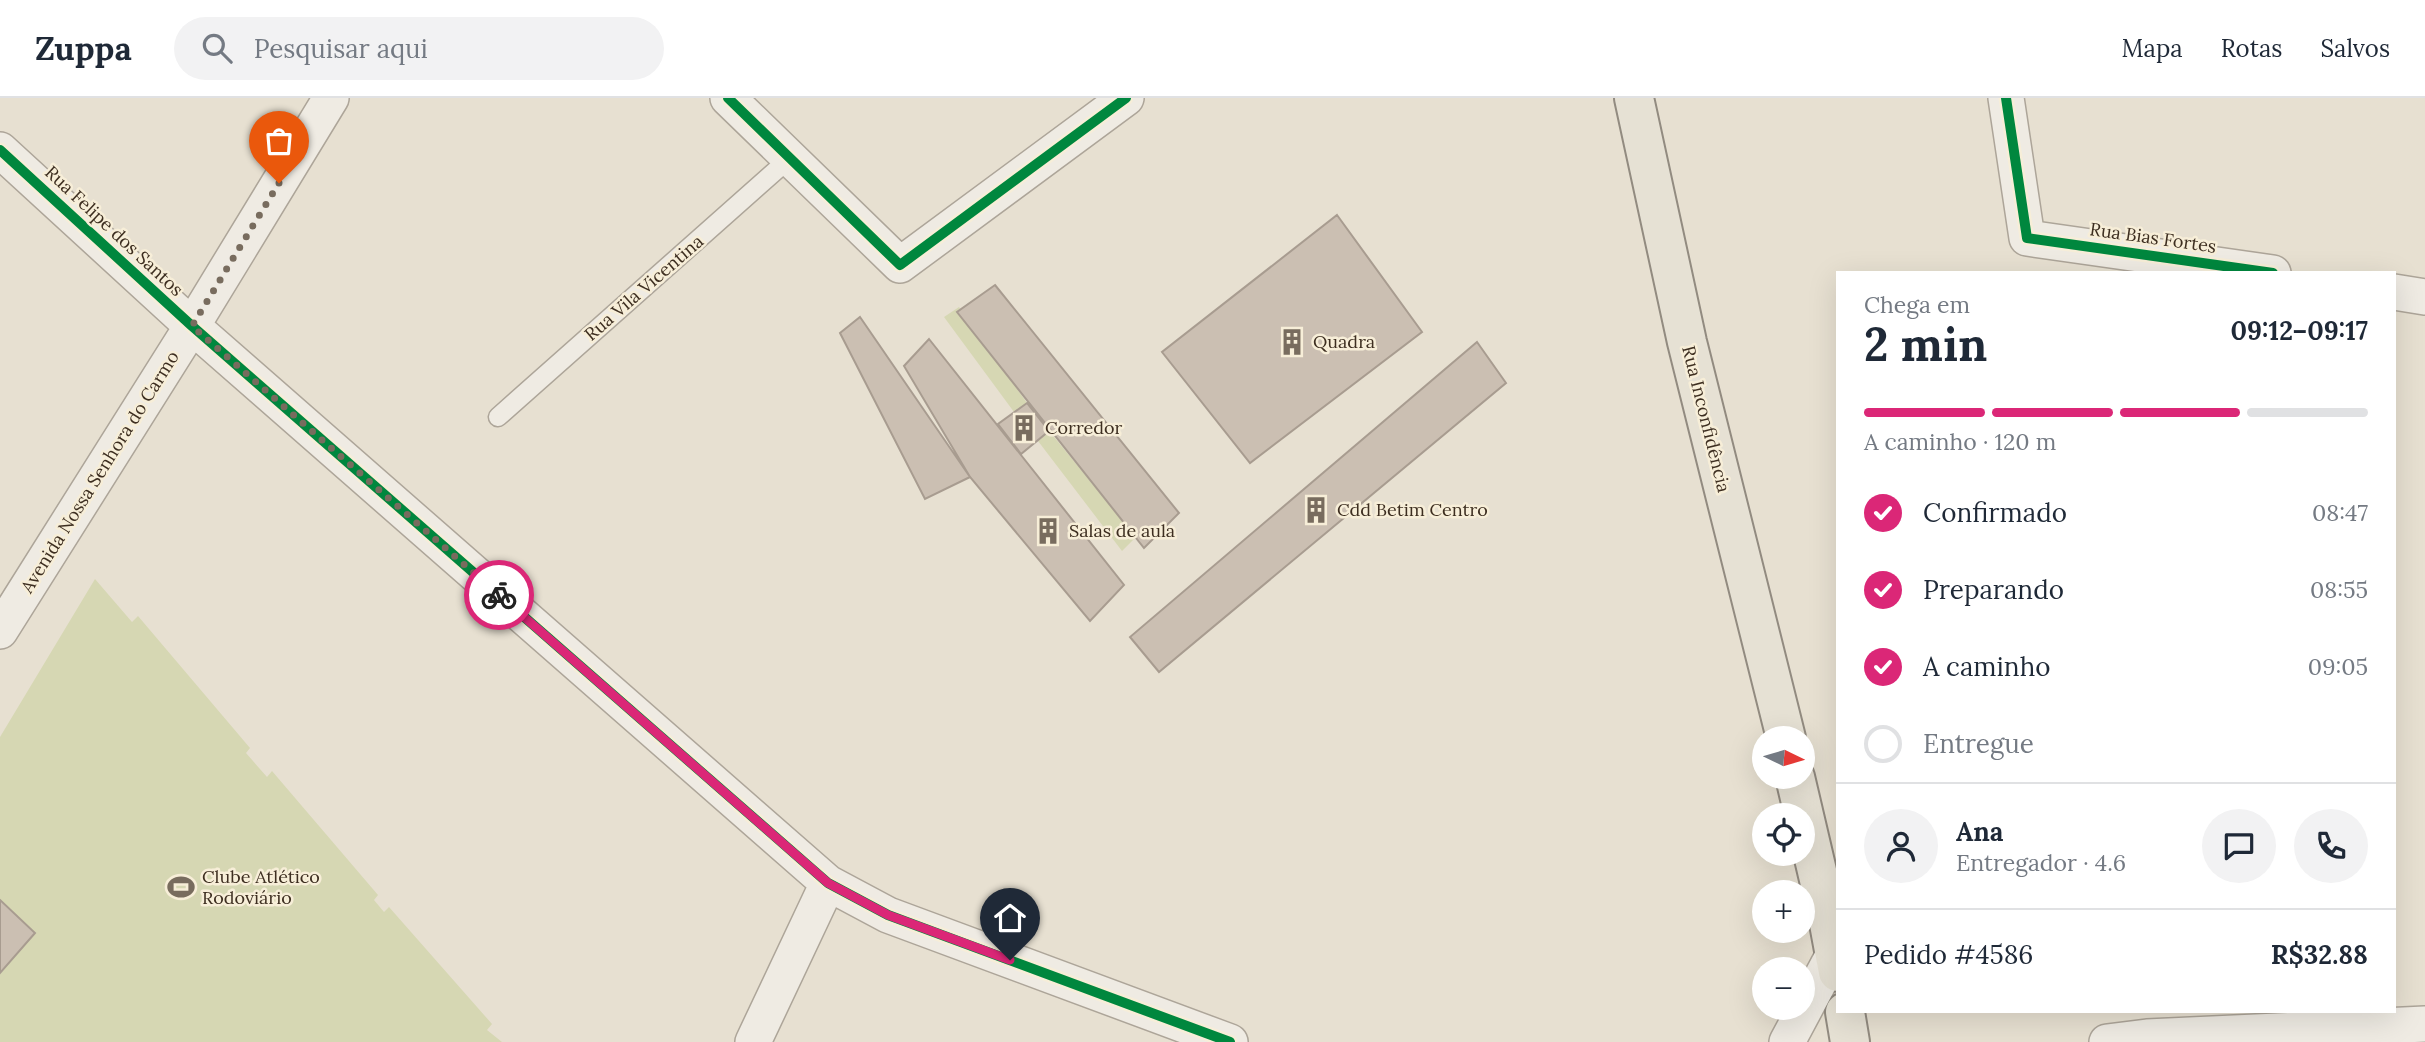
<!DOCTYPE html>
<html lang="pt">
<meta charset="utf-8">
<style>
:root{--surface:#fff;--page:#f2f2f3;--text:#1f2937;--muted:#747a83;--line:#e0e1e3;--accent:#db2777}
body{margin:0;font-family:Lora,serif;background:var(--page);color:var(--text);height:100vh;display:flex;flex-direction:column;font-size:26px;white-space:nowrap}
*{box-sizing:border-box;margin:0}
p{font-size:23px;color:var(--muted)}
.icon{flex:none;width:38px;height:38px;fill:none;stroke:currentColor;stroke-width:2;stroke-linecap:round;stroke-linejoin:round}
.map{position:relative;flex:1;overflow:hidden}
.details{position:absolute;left:1836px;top:173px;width:560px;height:742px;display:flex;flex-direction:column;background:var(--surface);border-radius:0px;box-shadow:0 7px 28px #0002}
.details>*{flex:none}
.needle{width:46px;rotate:95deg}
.fabs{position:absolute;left:1752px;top:628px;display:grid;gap:14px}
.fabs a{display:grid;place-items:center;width:63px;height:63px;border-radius:50%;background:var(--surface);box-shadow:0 7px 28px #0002;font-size:35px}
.pin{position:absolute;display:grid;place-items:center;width:60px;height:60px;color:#fff;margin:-72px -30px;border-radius:50% 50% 50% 0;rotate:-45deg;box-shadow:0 0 7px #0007}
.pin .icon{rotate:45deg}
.courier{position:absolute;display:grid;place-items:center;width:70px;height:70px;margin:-35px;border:5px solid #db2777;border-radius:50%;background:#fff;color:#222;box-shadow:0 2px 9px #0007}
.summary em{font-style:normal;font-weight:800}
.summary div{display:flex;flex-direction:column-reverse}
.summary{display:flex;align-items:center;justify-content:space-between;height:119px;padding:0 28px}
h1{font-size:46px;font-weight:800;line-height:52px}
.bar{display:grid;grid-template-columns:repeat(4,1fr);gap:10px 7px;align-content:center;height:84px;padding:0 28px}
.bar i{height:9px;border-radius:5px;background:var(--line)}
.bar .current{background:var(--accent)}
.bar p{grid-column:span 4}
.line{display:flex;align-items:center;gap:18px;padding:0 28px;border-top:2px solid var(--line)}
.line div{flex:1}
.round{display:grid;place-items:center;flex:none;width:74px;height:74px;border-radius:37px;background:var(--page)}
ol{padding:0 28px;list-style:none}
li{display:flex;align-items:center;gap:21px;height:77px}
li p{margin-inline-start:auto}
li .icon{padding:7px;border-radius:50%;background:var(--accent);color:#fff;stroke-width:4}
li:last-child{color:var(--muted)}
li i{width:38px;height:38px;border:4px solid var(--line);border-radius:50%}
header{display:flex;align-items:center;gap:42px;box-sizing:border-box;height:98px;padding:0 35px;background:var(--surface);border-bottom:2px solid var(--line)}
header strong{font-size:33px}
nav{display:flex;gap:38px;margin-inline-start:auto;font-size:24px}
.search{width:490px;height:63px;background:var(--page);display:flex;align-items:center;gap:18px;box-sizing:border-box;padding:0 24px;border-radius:38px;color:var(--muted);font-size:26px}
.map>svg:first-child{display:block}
</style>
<header>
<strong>Zuppa</strong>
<div class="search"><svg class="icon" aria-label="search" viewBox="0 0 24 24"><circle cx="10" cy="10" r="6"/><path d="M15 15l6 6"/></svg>Pesquisar aqui</div>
<nav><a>Mapa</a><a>Rotas</a><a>Salvos</a></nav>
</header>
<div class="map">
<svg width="2425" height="944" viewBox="0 0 2425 944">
<rect width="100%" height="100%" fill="#e7e0d1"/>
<!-- green -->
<path fill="#d6d7b3" d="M959 209 1027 305 1014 314 944 219Z
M1050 334 1136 439 1122 453 1038 343Z
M95 481 132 524 138 518 250 650 246 655 267 679 272 673 378 797 374 802 384 814 389 809 492 926 487 932 502 944H0V639Z"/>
<!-- building -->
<path fill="#cbbfb2" stroke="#a89c90" stroke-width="2" d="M1337 117 1422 234 1250 365 1162 254Z
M995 187 1179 415 1144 450 957 214Z
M860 219 970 379 925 401 840 235Z
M929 241 1124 487 1090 523 970 379 904 268Z
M1477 244 1506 285 1159 574 1130 539Z
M1027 305 1049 333 1021 356 998 326Z
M0 802 35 835 0 875Z"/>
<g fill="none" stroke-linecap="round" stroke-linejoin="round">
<defs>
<path id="service" d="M498 319 790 60"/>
<path id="minor" d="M728 0 900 167 1126 0
M2006 0 2027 140 2273 175
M0 52 192 228 828 785 888 817 1230 944
M2394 194 2425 199
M0 533 192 228 331 0
M753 944 828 785
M1787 944 1834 856
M2107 944 2147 939 2425 926"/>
<path id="primary" d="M1634 0 1687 244 1786 640
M1795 679 1828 820 1838 874
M1845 914 1850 944"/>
</defs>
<!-- service casing -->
<use href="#service" stroke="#ada599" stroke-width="21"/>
<!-- minor casing -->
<use href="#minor" stroke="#ada599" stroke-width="38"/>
<!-- primary casing -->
<use href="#primary" stroke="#928b80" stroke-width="42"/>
<!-- service -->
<use href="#service" stroke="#efebe3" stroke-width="18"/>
<!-- minor -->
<use href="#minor" stroke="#efebe3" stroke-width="35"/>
<!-- primary -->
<use href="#primary" stroke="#e6e1d4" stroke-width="38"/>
<defs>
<path id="cycleway" d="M728 0 900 167 1126 0
M2006 0 2027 140 2273 175
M0 52 192 228 828 785 888 817 1230 944"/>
</defs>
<!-- cycleway casing -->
<use href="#cycleway" stroke="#f7eed8" stroke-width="15"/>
<!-- cycleway -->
<use href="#cycleway" stroke="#00873e" stroke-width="10"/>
</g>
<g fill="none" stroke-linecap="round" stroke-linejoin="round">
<!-- done -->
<path stroke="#786c5e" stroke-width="7" stroke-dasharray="0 12.6" d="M279 85 192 228 499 497"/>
<!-- route -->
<path stroke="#db2777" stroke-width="9" d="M499 497 828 785 888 817 1010 862"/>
</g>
<!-- icons -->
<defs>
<symbol id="building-bare" viewBox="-9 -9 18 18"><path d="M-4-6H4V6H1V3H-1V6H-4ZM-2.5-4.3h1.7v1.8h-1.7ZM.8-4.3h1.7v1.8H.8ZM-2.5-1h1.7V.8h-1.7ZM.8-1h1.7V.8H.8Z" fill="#786c5e" stroke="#f7eed8" stroke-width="2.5" paint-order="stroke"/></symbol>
<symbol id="stadium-bare" viewBox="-9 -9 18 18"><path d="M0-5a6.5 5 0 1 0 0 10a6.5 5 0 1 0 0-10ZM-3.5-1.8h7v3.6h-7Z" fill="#786c5e" stroke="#f7eed8" stroke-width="2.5" paint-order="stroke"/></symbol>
</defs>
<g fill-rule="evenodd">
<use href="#building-bare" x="1273" y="225" width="38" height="38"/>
<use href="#building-bare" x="1005" y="311" width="38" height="38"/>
<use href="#building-bare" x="1297" y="393" width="38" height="38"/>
<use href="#building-bare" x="1029" y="414" width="38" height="38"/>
<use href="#stadium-bare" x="162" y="770" width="38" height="38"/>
</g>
<g text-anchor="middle" stroke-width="5" stroke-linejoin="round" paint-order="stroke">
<!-- street labels -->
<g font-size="18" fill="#3d2e20" stroke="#f7eed8">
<text transform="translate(114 133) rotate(43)" y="6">Rua Felipe dos Santos</text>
<text transform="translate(2153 140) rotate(8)" y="6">Rua Bias Fortes</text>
<text transform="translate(644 190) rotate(-41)" y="6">Rua Vila Vicentina</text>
<text transform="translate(1706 321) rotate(76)" y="6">Rua Inconfidência</text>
<text transform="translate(100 374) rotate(-58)" y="6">Avenida Nossa Senhora do Carmo</text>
</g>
<!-- poi labels -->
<g font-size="18" fill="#3d2e20" stroke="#f7eed8" text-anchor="start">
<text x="1313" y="250">Quadra</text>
<text x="1045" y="336">Corredor</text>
<text x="1337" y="418">Cdd Betim Centro</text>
<text x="1069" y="439">Salas de aula</text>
<text x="202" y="785">Clube Atlético<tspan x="202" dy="21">Rodoviário</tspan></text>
</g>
</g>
</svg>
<div class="fabs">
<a><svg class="needle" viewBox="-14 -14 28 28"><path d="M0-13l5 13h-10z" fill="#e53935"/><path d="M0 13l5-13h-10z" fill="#747a83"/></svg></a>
<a><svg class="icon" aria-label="locate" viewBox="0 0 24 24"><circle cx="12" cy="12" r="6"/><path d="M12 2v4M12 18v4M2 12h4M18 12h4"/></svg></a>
<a>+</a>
<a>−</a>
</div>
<div class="pin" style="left:279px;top:85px;background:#ea580c"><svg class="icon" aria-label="bag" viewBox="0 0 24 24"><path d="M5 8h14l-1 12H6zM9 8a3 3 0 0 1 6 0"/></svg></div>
<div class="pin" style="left:1010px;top:862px;background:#1f2937"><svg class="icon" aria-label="home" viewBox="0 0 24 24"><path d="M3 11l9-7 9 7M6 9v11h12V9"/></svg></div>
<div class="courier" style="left:499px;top:497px"><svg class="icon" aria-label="bike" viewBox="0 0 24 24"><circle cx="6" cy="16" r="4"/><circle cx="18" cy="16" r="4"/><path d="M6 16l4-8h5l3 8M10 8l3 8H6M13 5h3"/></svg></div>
<section class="details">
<div class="summary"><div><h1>2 min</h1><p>Chega em</p></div><em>09:12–09:17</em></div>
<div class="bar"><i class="current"></i><i class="current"></i><i class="current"></i><i></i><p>A caminho · 120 m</p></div>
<ol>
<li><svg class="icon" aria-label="check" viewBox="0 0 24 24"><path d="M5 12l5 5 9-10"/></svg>Confirmado<p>08:47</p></li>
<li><svg class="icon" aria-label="check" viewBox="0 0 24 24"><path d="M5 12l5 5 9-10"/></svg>Preparando<p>08:55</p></li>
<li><svg class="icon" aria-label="check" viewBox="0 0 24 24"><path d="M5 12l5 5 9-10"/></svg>A caminho<p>09:05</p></li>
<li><i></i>Entregue</li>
</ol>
<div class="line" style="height:126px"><a class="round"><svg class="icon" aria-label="person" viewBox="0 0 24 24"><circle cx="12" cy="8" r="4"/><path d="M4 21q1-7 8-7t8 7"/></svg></a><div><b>Ana</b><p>Entregador · 4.6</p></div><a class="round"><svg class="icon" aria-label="chat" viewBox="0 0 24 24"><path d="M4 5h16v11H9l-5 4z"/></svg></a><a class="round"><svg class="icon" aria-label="phone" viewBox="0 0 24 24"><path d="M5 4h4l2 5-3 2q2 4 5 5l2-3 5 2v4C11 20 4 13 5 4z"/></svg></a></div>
<div class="line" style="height:91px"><div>Pedido #4586</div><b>R$32.88</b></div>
</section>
</div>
